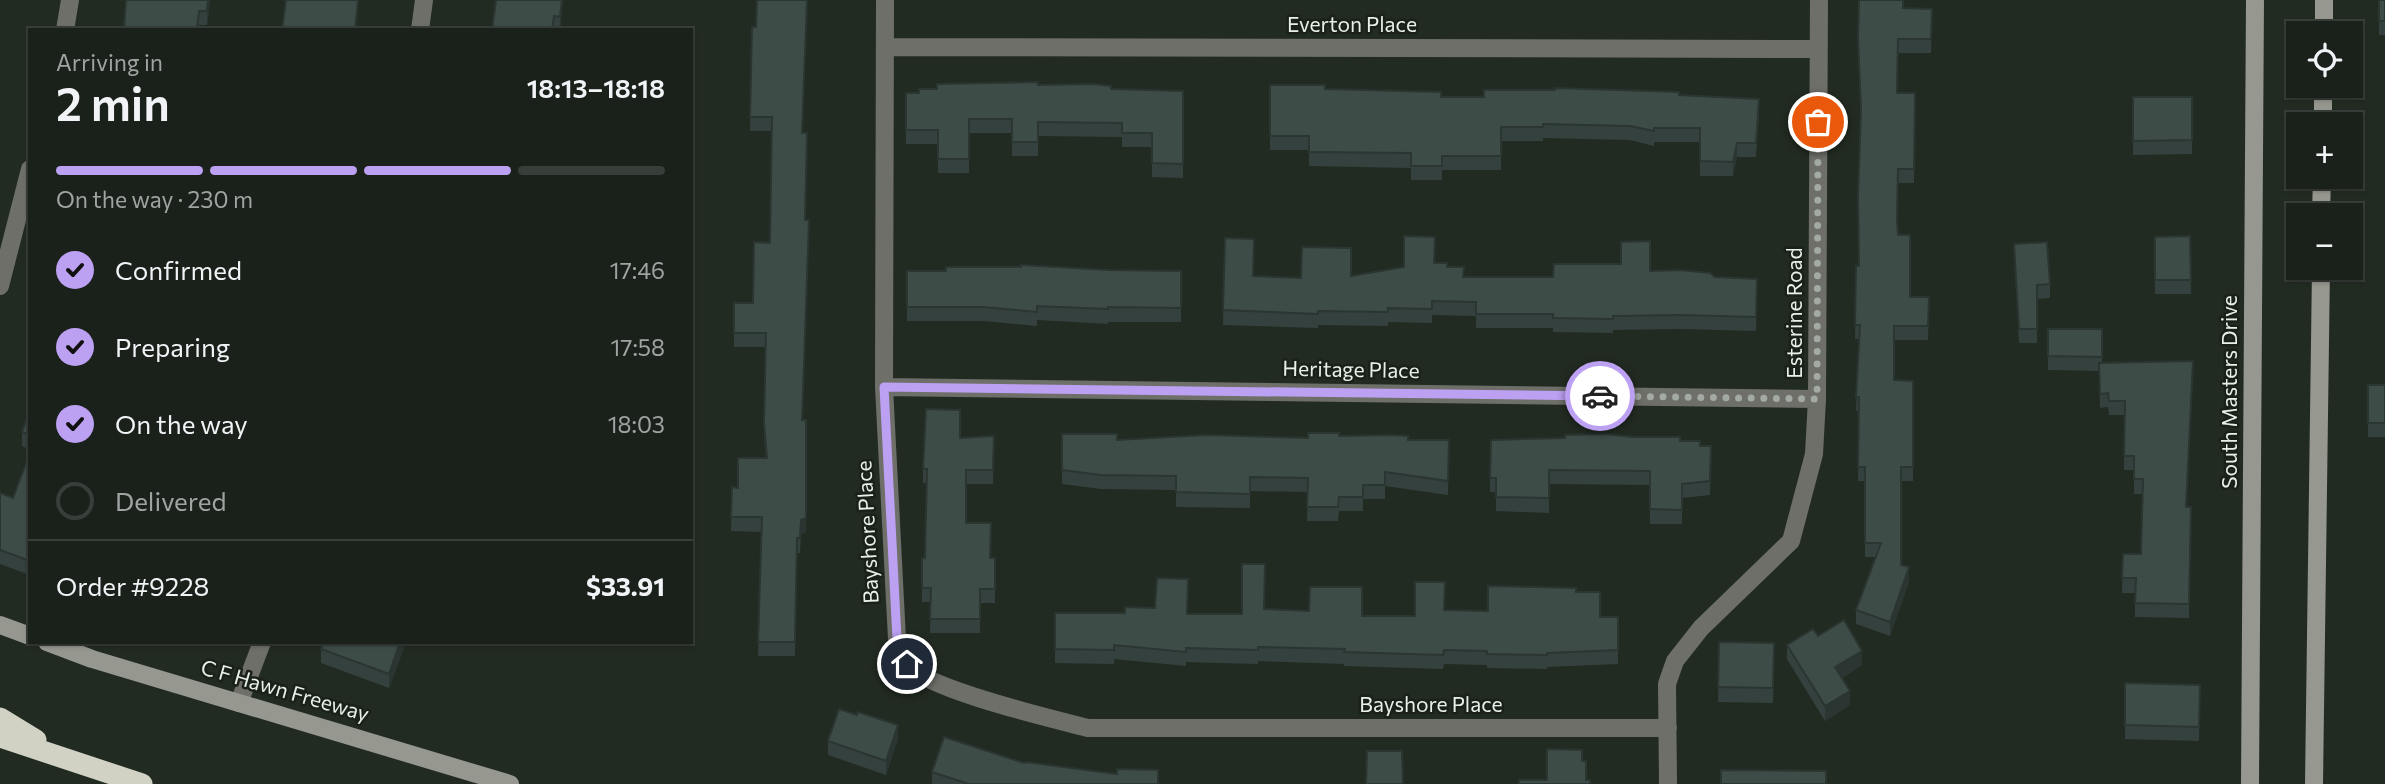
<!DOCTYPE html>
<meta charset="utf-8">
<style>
:root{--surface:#1a201a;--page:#272d27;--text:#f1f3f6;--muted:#9fa3a2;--line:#383e39;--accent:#bca0f2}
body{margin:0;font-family:Commissioner,sans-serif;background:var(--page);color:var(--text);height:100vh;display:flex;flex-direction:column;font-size:26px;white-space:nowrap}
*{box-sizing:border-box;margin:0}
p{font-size:23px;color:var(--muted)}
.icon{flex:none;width:38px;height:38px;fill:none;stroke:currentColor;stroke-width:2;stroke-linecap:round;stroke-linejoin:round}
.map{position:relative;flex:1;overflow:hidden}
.side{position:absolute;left:28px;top:28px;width:665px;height:616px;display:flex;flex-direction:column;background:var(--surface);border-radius:0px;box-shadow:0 2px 5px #0004,0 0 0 2px var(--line)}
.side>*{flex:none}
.fabs{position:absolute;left:2286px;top:21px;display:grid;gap:14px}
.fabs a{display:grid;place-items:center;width:77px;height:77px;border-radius:0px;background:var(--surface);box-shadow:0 2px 5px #0004,0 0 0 2px var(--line);font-size:35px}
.pin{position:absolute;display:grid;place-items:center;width:60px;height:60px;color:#fff;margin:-30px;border:4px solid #fff;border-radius:50%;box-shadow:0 2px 7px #0007}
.courier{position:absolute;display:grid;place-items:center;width:70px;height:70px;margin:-35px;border:5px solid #bca0f2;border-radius:50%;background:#fff;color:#222;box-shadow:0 2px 9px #0007}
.overview em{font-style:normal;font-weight:600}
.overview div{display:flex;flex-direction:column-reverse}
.overview{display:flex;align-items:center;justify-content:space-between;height:119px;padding:0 28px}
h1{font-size:46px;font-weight:600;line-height:52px}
.bar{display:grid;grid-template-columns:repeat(4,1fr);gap:10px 7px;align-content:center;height:84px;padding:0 28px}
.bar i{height:9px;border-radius:5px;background:var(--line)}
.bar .active{background:var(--accent)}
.bar p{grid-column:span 4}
.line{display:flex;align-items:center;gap:18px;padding:0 28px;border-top:2px solid var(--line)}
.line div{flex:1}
ol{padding:0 28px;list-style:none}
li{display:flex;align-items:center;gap:21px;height:77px}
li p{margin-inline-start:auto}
li .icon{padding:7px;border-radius:50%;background:var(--accent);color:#111;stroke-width:4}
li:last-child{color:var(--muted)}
li i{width:38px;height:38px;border:4px solid var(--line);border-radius:50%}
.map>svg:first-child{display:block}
</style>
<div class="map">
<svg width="2385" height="784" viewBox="0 0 2385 784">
<rect width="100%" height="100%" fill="#222b22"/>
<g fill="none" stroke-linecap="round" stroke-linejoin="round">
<!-- street -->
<path stroke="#6e6f69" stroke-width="18" d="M885 0 884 387 897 639C900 646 902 657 907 664 925 689 1053 719 1088 728H1668
M65 30 70 0
M420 30 424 0
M886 47 1818 49
M0 286 30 169
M884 387 1817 399
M239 703 262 642
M1668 784 1667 684 1675 661 1701 628 1791 541 1814 454 1817 399 1819 0"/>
<!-- secondary -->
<path stroke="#96978e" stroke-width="18" d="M2324 33V0
M2323 124V86
M2321 215 2322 177
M0 625 30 636
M47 642 92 659 510 784
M2250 784 2255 0
M2314 784 2321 268"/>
<!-- highway -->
<path stroke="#d1d2c4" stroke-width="21" d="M0 718 36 740
M0 737 142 784"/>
</g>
<!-- wall -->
<path fill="#35413e" d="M126 0H210L207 25H199V30H124Z
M563 0 560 30H492Z
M1859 0 1903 8 1932 9 1931 53H1898L1897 93H1915L1914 183H1898L1897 224 1910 297 1929 311 1928 340H1894V380L1913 381V481H1901V565L1909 582 1890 636 1856 624V610L1876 557H1865V481H1858L1859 411H1856L1859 339H1855L1856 266H1859L1861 116 1858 52Z
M2379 0H2385V35H2379Z
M752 27H756L803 133 805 220 803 420 806 532 801 534 800 553H797L795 656H758L761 532 731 531 732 487 738 488 766 458 764 437 766 347H734V303H753L770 243 771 131H750Z
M1038 85 1111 89 1183 91V178L1152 177V147H1122V137L1038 136V156H1012V133H969V173H938V144H906V93H919L937 89Z
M1270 85 1441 97 1679 95 1759 113 1756 157H1737L1733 176H1700V142H1654V146L1630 140 1543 138V141H1501V170H1442V180H1411V168L1309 166V150H1270Z
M2133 97 2192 140V154L2133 155Z
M2190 236 2191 294H2155V237Z
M1225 238 1253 276 1301 278 1351 276 1435 263 1447 267 1463 277H1553L1650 271 1715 277 1757 279 1756 331 1680 329 1613 330V333L1553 332V328H1476V316L1432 315V323L1388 322V326L1318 325V328L1223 325Z
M2014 244 2050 284V298L2037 299V343H2019Z
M1109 270 1181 271V322H1108V324L1037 320V326L983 321H907V271Z
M2048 329H2102V363L2193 375 2186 507H2191L2189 618 2135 617V593H2122L2123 554H2141L2142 494H2134V470H2124V415H2109L2108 407 2100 408 2099 371 2048 370Z
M2385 385V437H2368V423Z
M30 409V450L22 446V432Z
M1062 434 1117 440 1308 438 1339 436 1408 440H1449L1448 495 1385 486V499H1363V511H1339L1338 521H1307L1308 492 1250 491V508L1176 507V490L1101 489 1062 484Z
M994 436 993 484H966V523L990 558H995V603H980V633H930L931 602H922V558H925L926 483H923V469L960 438Z
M1632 437 1680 441 1700 446H1711L1710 495 1682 498V524H1650V485L1549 484V513L1496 511V492H1490V478Z
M30 453V575L0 564V494L13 498Z
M1576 592 1600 617H1618V664L1547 667V669L1487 668V665L1444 664 1443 669 1344 666V664L1258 661V664L1186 662V666L1114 659V664L1055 663V613H1125L1155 608 1187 614H1242L1264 609 1362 616H1415L1445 610 1488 611Z
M406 642 389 688 321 663V649Z
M1719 642 1774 643 1773 703 1718 702Z
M1787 645 1862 665 1842 678 1850 705 1825 721 1787 659Z
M2125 683 2200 685 2199 741 2125 739Z
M898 739 886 775 828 755V741Z
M1024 763 1158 784H932V772Z"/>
<!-- shaded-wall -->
<path fill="#2b3532" d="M208 0H210L207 25V11Z
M358 0H359L356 30H355Z
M562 0H563L560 30V17Z
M1737 143V157L1733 176V162Z
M2193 361V375L2186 521V507Z
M806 420V532L801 534 800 553 801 520Z
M1909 567V582L1890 636V622Z
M400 642H406L389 688V674Z
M1862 651V665L1835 682V667Z
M1850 691V705L1825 721V706Z
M898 725V739L886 775V761Z"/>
<!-- building -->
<path fill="#3e4c48" stroke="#2b3532" stroke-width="2" d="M126 0H208L207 11H199L197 29 124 30Z
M286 0H358L355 30H282Z
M496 0H562L560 17 554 16 552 30H492Z
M757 0H807L802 133H807L805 220H809L802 420H806V518L801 520 800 538H797L795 642H758L762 517H731L732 487 738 488V458H767L764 423 766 333H734V303H753L754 242 770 243 772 117H750L752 27H756Z
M1859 0H1903V8L1932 9 1931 39H1898L1897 93H1915L1914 169H1898L1897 221 1898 235H1910V297H1929L1928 326H1894V380L1913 381V467H1901V565L1909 567 1890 622 1856 610 1881 543H1865V467H1858L1859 397H1856L1860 325H1855L1856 266H1859L1858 196 1861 109 1858 38Z
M2379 0H2385V21H2379Z
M1038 82V85L1093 84 1111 86V89L1183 91V164L1152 163V133H1122V123L1038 122V142H1012V119H969V159H938V130H906V93H919V89H937V84Z
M1270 85H1325V89L1441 92V97H1484V90H1555V88L1679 92V95L1759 99 1756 143H1737L1733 162 1700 161V128H1654V131L1630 126 1543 124V127H1501V156H1442V166H1411V153L1309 152V136H1270Z
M2133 97H2192V140L2133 141Z
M1404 236 1435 237 1434 263H1447V267H1464L1463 277H1553L1554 264H1621V242L1650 241V271L1680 270 1710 273 1715 277 1757 279 1756 317 1680 315 1613 316V319L1553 318V314H1476V302L1432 301V309L1388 308V312L1318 311V314L1223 310 1225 238 1254 239 1253 276 1301 278 1302 247 1351 248V276L1404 267Z
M2190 236 2191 280H2155V237Z
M2047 242 2050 284 2037 285V329H2019L2014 244Z
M1021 265 1109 270 1181 271V308L1108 307V309L1037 306V312L983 307H907V271H946V267H1021Z
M2048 329H2102V357L2048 356Z
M2193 361 2186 507H2191L2189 604 2135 603 2136 578H2122L2123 554H2141L2143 479H2134V456H2124L2125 401H2109L2108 393 2100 394 2099 363Z
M2368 385H2385V423H2368Z
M30 409V435L22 432Z
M926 409 960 410V438L994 436 993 470H966V523H991L990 558H995V589H980V619H930L931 588H922V558H925L927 469H923Z
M1308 433H1339V436L1391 435 1408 436V440H1449L1448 481 1385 472V485H1363V497H1339L1338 507H1307L1308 478 1250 477V494L1176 492V476L1101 475 1062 470V434H1117V440L1206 435 1308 438Z
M1607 434 1632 437H1680V441H1700V446H1711L1710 481 1682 484V510L1650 509V471L1549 470V498L1496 497V478H1490L1491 440 1565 438V435Z
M30 453V561L0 550V493L13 498Z
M1242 564H1265L1264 609 1309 611 1310 587H1362V616H1415V582H1445L1444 610 1488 611V586L1576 588V592H1600V617H1618V650L1547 653V655L1487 654V651L1444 650 1443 655 1344 652 1345 649 1258 647V650L1186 648V652L1114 645V650L1055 649V613H1125V607L1155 608 1157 578 1188 579 1187 614H1242Z
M1844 620 1862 651 1835 667 1850 691 1825 706 1787 645 1813 629 1818 636Z
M323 642H400L389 674 321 649Z
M1719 642 1774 643 1773 688 1718 687Z
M2125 683 2200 685 2199 727 2125 725Z
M839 709 857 715 858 712 898 725 886 761 828 741Z
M944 737 1024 763 1026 762 1117 774V769L1158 770V784H969L932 772Z
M1547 749 1582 750V761H1586V780H1590V784H1519V780H1547Z
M1367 751H1402L1403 784H1366Z
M1721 770 1826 771V784H1721Z"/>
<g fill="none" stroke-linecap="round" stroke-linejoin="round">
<!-- done -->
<path stroke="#a3aaa3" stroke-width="7" stroke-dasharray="0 12.6" d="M1600 396 1817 399 1818 122"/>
<!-- route -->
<path stroke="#bca0f2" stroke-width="9" d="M907 664 897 639 884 387 1600 396"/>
</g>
<g text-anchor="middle" stroke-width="5" stroke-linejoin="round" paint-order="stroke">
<!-- street labels -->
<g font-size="21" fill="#e9efe9" stroke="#192118">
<text x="1352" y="32">Everton Place</text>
<text transform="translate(1795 313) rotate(-90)" y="7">Esterine Road</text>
<text transform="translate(1351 370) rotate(1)" y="7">Heritage Place</text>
<text transform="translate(2230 392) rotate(-90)" y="7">South Masters Drive</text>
<text transform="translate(868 532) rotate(-93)" y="7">Bayshore Place</text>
<text transform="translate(285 691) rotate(16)" y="7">C F Hawn Freeway</text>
<text x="1431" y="712">Bayshore Place</text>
</g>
</g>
</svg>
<div class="fabs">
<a><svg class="icon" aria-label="locate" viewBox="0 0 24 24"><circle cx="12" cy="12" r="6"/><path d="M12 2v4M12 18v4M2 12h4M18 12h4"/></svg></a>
<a>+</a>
<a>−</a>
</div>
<div class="pin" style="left:1818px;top:122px;background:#ea580c"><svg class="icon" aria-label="bag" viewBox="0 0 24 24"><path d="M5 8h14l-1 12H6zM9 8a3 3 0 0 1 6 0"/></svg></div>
<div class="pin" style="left:907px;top:664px;background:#1f2937"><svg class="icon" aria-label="home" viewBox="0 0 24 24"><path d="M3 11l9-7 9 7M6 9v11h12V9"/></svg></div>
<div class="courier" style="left:1600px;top:396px"><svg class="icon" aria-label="car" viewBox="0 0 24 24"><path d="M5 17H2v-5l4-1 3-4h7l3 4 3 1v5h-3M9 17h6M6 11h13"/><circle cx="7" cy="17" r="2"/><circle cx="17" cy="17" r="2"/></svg></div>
<section class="side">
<div class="overview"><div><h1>2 min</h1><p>Arriving in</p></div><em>18:13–18:18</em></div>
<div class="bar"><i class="active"></i><i class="active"></i><i class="active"></i><i></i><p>On the way · 230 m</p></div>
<ol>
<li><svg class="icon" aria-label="check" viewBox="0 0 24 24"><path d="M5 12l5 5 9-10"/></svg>Confirmed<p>17:46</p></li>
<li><svg class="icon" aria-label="check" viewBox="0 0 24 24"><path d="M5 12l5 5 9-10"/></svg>Preparing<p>17:58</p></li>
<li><svg class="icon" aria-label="check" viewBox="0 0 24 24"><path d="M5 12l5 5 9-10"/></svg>On the way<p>18:03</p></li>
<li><i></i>Delivered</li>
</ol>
<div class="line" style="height:91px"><div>Order #9228</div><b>$33.91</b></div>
</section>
</div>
